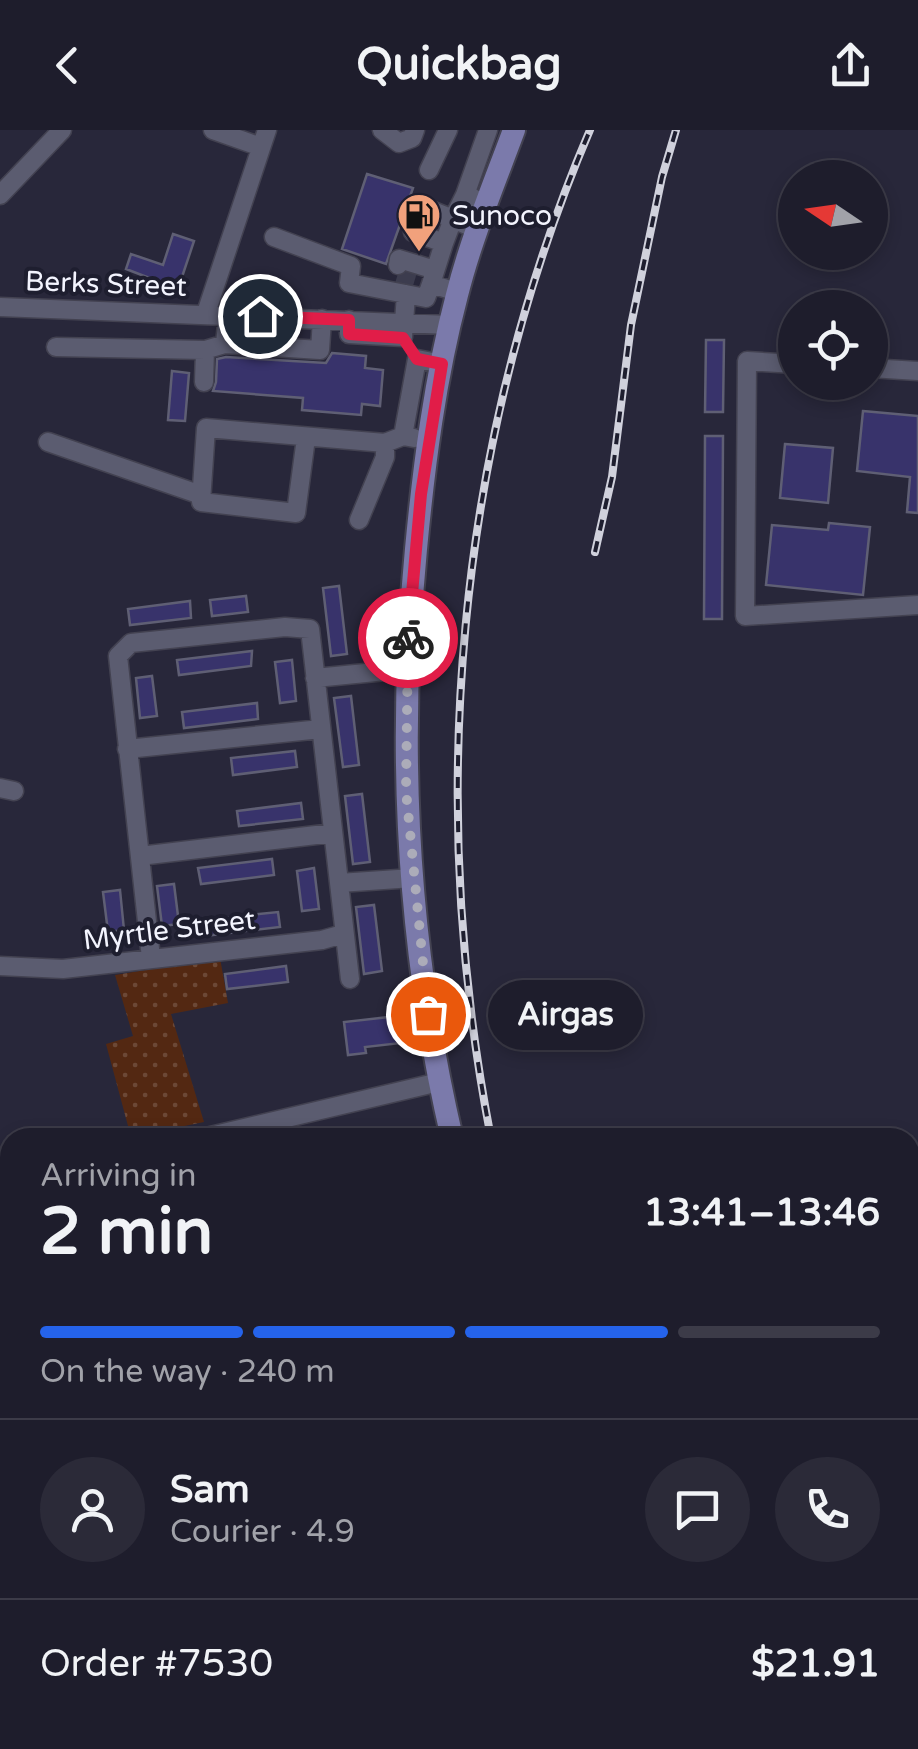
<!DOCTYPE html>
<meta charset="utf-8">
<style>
:root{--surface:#1e1d2c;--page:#2b2a38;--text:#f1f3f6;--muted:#a1a2a9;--line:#3c3b48;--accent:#2563eb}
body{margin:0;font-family:"Varela Round",sans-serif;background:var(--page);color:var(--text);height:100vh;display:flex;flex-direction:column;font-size:38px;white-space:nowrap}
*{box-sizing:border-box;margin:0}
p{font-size:32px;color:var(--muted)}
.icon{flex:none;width:55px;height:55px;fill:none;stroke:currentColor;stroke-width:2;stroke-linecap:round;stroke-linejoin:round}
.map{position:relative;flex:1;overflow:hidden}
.panel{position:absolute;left:0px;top:998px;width:920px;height:622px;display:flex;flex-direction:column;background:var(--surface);border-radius:30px 30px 0 0;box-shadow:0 5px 15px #0003,0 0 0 2px var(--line)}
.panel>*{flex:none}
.needle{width:65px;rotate:283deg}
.buttons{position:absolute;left:778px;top:30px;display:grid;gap:20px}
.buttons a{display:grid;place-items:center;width:110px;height:110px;border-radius:50%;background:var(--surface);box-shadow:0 5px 15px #0003,0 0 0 2px var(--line);font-size:50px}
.pin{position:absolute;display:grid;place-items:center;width:85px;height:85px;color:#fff;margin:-42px;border:5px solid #fff;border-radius:50%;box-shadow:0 2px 10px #0007}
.courier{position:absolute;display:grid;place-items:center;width:100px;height:100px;margin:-50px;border:8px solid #e11d48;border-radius:50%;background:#fff;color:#222;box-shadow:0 2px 12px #0007}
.bubble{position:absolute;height:70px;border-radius:35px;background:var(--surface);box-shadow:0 5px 15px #0003,0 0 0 2px var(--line);font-size:32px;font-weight:700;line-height:70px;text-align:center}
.head em{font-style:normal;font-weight:700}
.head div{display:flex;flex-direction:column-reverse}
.head{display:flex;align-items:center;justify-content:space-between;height:170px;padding:0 40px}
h1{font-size:65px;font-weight:700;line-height:75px}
.bar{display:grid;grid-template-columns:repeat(4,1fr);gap:15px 10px;align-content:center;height:120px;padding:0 40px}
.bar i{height:12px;border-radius:8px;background:var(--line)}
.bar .current{background:var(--accent)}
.bar p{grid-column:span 4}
.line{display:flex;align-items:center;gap:25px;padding:0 40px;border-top:2px solid var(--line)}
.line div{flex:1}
.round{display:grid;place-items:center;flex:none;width:105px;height:105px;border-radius:52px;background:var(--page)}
header{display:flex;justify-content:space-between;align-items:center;height:130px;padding:0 40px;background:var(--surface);font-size:45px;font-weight:700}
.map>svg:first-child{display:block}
</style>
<header><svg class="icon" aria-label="back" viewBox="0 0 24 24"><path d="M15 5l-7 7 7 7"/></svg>Quickbag<svg class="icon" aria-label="share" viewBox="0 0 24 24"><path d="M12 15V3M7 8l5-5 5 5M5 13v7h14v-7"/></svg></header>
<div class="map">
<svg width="918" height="1619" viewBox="0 0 918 1619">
<defs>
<pattern id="park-dots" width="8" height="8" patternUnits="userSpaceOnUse" patternTransform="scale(2.5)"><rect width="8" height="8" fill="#532812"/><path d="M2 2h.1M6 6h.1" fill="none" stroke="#6c4836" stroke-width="1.8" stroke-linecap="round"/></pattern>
<pattern id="water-waves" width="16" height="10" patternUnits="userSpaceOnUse" patternTransform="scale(2.5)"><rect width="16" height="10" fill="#2e0f01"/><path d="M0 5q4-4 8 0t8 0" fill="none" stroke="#4d3327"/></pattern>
</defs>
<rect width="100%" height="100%" fill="#28273a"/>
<!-- park -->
<path fill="url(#park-dots)" d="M220 828 228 873 171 884 204 992 131 1007 106 914 133 906 115 845Z"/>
<!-- water -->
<path fill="url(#water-waves)" stroke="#69544d" stroke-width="2.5" d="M910 1047H918V1619H805L804 1610H910Z"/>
<!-- building -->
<path fill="#38336b" stroke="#5f5f74" stroke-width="2.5" d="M367 44 413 58 386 134 342 119Z
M173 104 194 111 178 159 126 139 131 124 163 135Z
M706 210H724L723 282H705Z
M332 223 366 226 365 238 383 240 380 276 362 274 361 285 302 280 303 268 213 261 216 252 217 229 226 227 326 233Z
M172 241 189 243 185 291 168 290Z
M863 281 918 286V383L907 382 910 347 857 341Z
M705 306H723L722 489H704Z
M785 314 833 318 828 373 780 368Z
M829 393 870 397 863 465 766 455 772 395 828 400Z
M339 456 347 524 331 526 323 458Z
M246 466 248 482 212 486 210 470Z
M190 471 191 488 130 495 128 479Z
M252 521 251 536 179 545 177 530Z
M292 530 296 571 280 573 275 532Z
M152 546 157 586 140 588 136 548Z
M351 566 359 635 343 637 334 568Z
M257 573 258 589 184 598 182 582Z
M295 621 297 637 233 645 231 628Z
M362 664 370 732 353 734 345 666Z
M301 673 303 689 239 696 237 681Z
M272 729 274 745 201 754 198 738Z
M314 738 319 779 302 781 297 741Z
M174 754 179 794 162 796 157 756Z
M120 760 124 800 108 802 103 762Z
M374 775 382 841 364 844 356 777Z
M278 782 280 797 204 806 202 790Z
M286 836 288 852 227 859 225 844Z
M398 886 401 913 365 917 366 923 348 925 344 892Z"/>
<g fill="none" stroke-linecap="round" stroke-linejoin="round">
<!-- minor-tunnel -->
<path stroke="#3c3c4e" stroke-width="18" stroke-dasharray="18 9" stroke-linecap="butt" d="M403 158 409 138"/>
<defs>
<path id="minor" d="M213 0 261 17
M382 0 399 13 412 8 415 0
M429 40 448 0
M0 65 62 0
M465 65 453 89 421 76 413 102 444 113 453 89 478 100
M473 68 465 65 488 0
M274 107 351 136 349 153 426 168 431 154 457 162
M398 135 399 129 435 140
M431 154 444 113
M0 177 450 195
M206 183 267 0
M228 184 225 214 320 220 322 189
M349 190V204L403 207 406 164
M56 217 205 220 225 214
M795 234 747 231 745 486 918 475
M870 238 918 241
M204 252 205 220
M306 308 296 383 201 372 206 298 385 313 403 306
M414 308 403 306 417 229 443 234
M48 312 201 365
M359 390 385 327V313
M315 548 406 539
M127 619 321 599
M0 658 14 661
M140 726 333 703
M339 753 413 748
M151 828 118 526 131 513 285 497 310 499 350 849
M0 836 63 839 322 810 343 804
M202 1008 439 952
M0 1058 10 1055
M0 1210 10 1221
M0 1367 10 1378
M0 1510 10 1501
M0 1525 10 1536
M78 1610 86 1619
M228 1610 236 1619
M457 1610 459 1619
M213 1619 219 1610"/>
<path id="major" d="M452 1008C407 815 397 616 416 419 424 335 435 248 457 165 471 109 494 54 514 0
M588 1610 590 1619"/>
</defs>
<!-- minor casing -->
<use href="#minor" stroke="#434251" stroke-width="21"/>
<!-- major casing -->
<use href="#major" stroke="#434251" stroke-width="26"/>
<!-- minor -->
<use href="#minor" stroke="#5b5c70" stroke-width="18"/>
<!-- major -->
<use href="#major" stroke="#7b7aab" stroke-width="22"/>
<defs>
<path id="rail" d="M595 422 612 347 631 195 662 47 676 0
M491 1008C426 673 455 315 590 0
M648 1610 651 1619"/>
</defs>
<!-- rail casing -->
<use href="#rail" stroke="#d0d1dc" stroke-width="8"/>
<!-- rail -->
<use href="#rail" stroke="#1e1e2f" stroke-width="4" stroke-dasharray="11" stroke-linecap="butt"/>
</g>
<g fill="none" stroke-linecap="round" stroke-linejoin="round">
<!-- done -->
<path stroke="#acacb9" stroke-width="10" stroke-dasharray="0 18" d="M408 508 406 661 428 884"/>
<!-- route -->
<path stroke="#e11d48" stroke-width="12" d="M260 186 349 190V204L403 208 417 229 442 234 421 364 408 508"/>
</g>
<!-- icons -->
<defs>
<symbol id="fuel-pin" viewBox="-11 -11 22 30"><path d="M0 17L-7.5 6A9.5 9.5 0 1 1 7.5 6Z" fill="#f1a17c" stroke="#1e1e2f"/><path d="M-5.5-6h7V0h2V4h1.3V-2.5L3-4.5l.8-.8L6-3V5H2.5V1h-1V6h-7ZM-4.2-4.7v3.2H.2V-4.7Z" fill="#111"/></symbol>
</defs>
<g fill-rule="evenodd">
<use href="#fuel-pin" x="394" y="60" width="50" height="68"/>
</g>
<g text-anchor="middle" stroke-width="8" stroke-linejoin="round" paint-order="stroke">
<!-- poi labels -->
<g font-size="28" fill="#f3f4fe" stroke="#1e1e2f" text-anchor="start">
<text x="452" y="95">Sunoco</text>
</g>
<!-- street labels -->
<g font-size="28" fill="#f3f4fe" stroke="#1e1e2f">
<text transform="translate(106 153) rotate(2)" y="10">Berks Street</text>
<text transform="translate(169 799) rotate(-7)" y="10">Myrtle Street</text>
</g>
</g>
</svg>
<div class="buttons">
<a><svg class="needle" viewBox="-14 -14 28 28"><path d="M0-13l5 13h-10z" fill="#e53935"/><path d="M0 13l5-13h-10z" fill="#a1a2a9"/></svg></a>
<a><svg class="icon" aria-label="locate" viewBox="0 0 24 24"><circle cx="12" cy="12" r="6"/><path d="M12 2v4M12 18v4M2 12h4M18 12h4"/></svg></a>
</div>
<div class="pin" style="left:428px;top:884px;background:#ea580c"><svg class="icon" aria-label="bag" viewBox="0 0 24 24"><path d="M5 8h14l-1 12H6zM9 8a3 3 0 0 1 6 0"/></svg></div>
<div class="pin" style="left:260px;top:186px;background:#1f2937"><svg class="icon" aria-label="home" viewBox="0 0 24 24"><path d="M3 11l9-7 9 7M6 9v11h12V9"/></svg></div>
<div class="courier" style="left:408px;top:508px"><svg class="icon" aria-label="bike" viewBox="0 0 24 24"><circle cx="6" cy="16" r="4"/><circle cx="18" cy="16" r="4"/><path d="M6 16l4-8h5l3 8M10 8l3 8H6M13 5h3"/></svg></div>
<div class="bubble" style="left:488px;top:850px;width:155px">Airgas</div>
<section class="panel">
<div class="head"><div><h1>2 min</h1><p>Arriving in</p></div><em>13:41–13:46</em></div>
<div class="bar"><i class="current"></i><i class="current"></i><i class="current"></i><i></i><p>On the way · 240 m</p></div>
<div class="line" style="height:180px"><a class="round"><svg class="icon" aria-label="person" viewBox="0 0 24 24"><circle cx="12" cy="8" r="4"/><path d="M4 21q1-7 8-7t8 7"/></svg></a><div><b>Sam</b><p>Courier · 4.9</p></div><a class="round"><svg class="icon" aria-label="chat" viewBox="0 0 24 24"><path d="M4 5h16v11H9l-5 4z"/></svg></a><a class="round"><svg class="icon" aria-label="phone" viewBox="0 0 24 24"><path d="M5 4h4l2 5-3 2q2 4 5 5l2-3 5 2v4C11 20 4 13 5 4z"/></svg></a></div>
<div class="line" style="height:130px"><div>Order #7530</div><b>$21.91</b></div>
</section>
</div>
